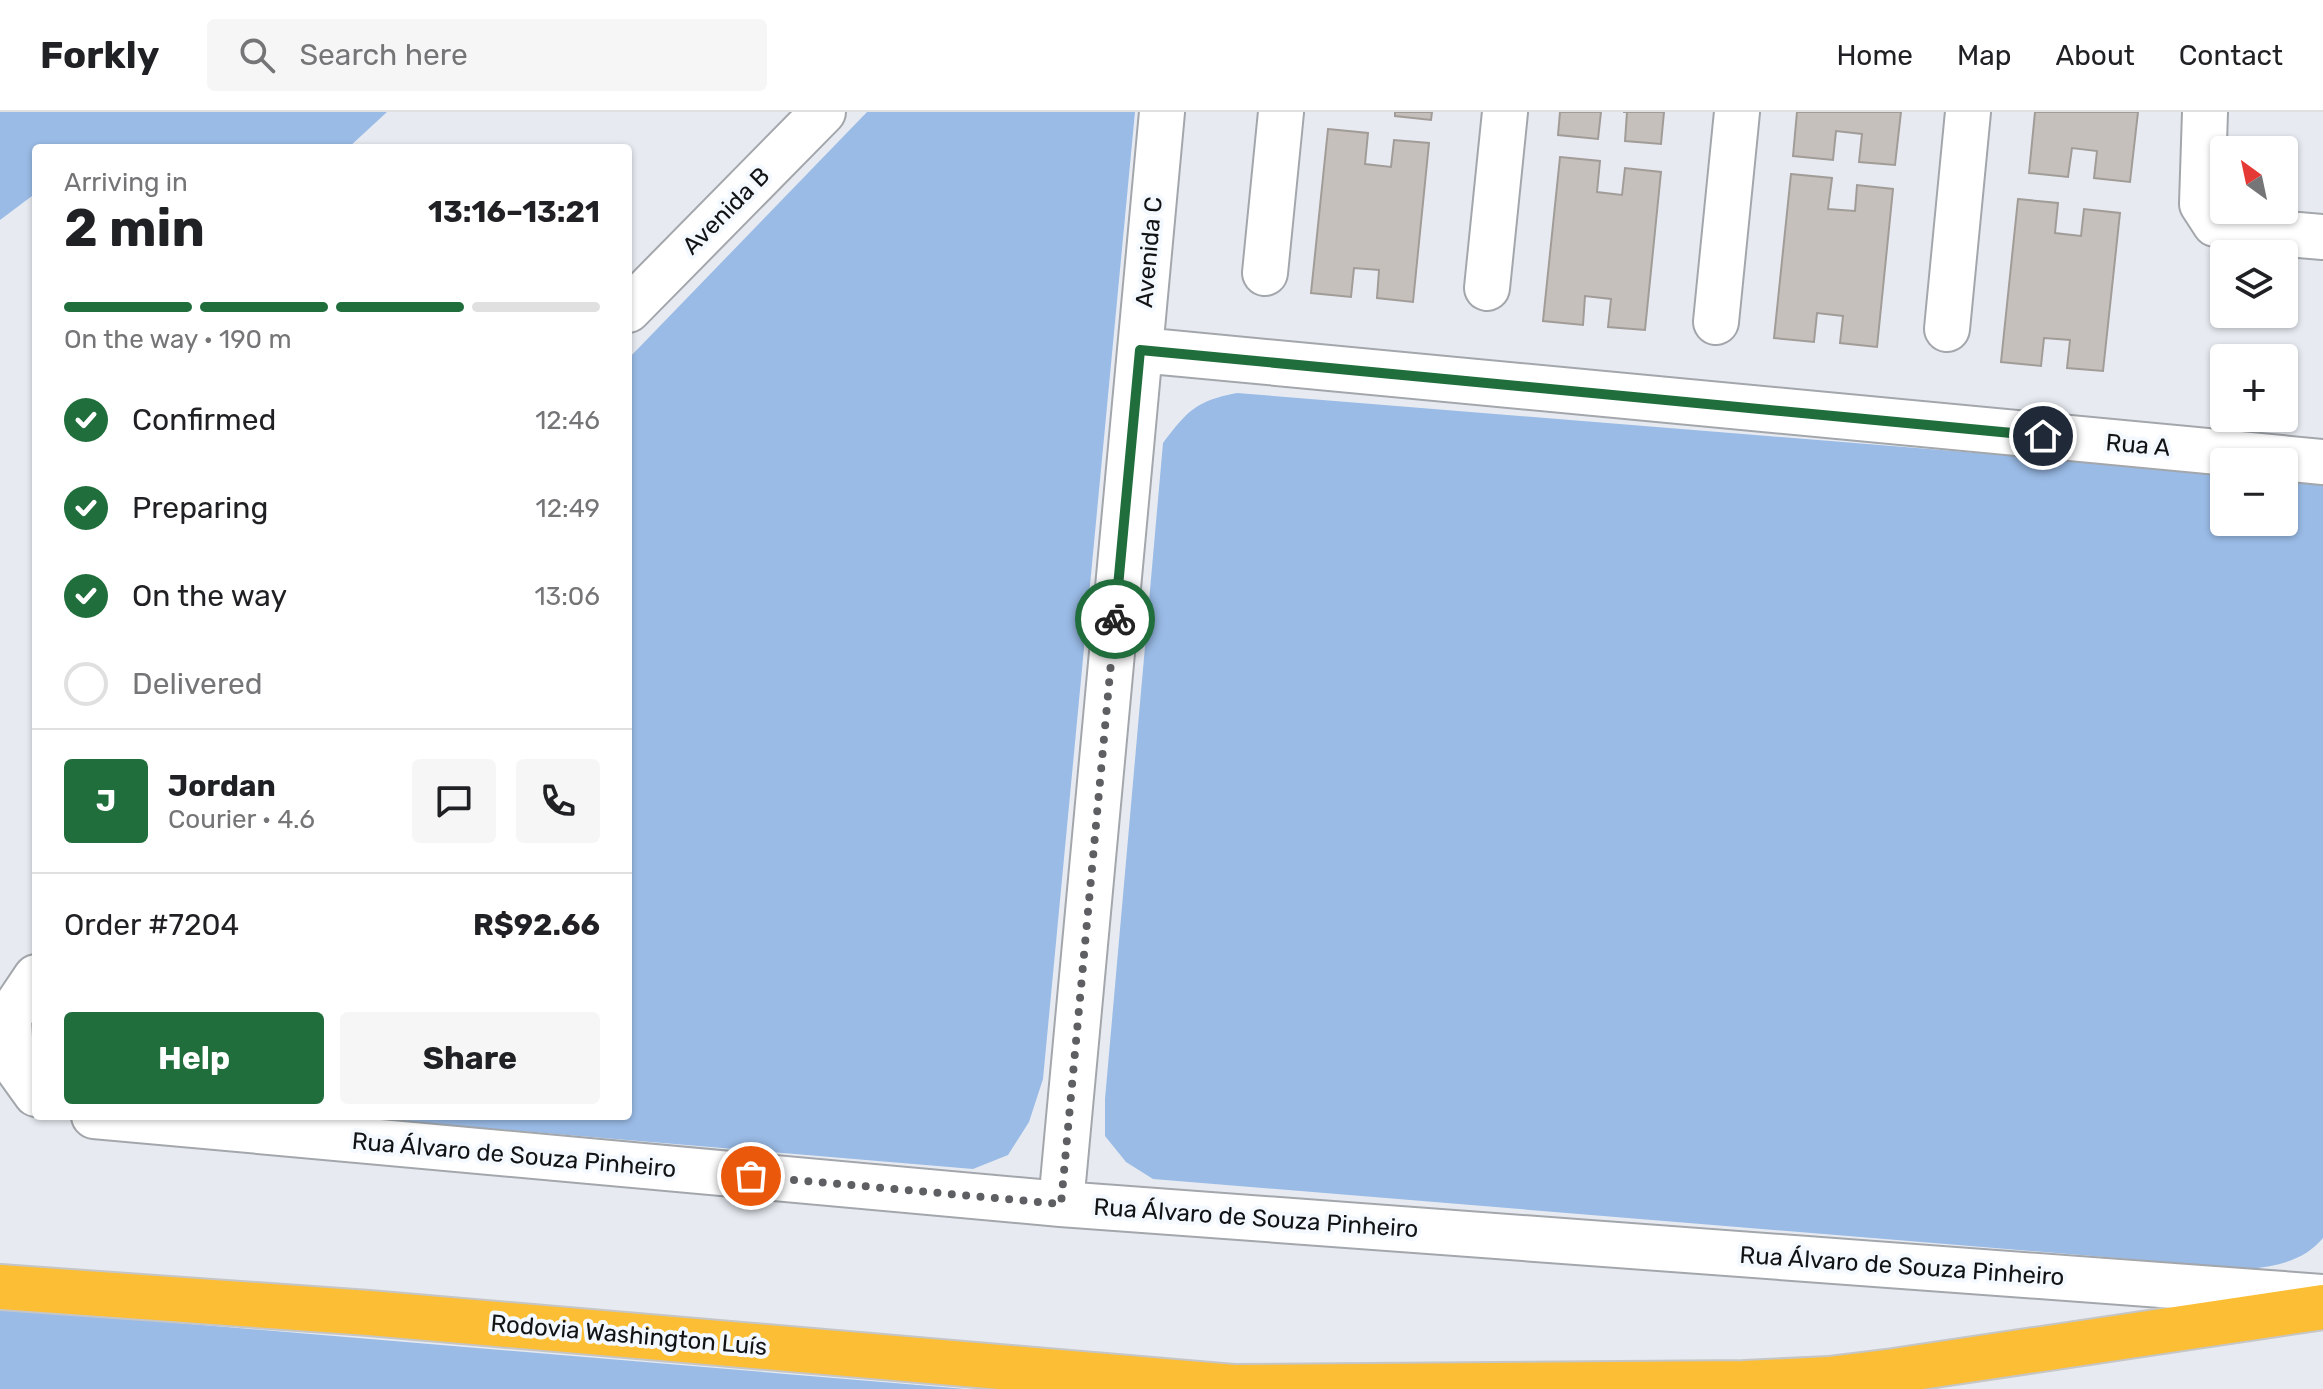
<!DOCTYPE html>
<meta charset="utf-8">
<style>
:root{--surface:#fff;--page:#f6f6f6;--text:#202124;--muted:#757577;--line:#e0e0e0;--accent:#216e3d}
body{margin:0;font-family:Rubik,sans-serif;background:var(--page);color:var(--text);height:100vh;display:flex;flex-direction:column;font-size:30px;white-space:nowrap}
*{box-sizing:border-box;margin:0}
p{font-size:26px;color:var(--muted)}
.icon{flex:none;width:44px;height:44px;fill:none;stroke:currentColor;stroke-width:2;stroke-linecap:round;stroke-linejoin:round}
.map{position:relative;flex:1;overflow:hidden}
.sheet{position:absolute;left:32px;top:32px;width:600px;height:976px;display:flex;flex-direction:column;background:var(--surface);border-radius:8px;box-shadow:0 2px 6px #0004}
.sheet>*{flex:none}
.needle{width:52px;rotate:327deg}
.controls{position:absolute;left:2210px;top:24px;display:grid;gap:16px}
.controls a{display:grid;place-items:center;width:88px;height:88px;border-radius:8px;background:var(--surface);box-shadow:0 2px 6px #0004;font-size:40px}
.pin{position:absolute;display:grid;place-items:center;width:68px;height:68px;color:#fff;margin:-34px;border:4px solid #fff;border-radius:50%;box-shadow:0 2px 8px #0007}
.courier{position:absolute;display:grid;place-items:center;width:80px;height:80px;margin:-40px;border:6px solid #216e3d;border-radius:50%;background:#fff;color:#222;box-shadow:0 2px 10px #0007}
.head em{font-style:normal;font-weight:700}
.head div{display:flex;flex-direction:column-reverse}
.head{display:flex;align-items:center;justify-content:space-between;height:136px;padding:0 32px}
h1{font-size:52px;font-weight:700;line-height:60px}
.bar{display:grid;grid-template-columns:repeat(4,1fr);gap:12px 8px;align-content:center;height:96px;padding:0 32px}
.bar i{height:10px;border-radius:6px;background:var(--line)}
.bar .on{background:var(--accent)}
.bar p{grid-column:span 4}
.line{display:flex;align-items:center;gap:20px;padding:0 32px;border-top:2px solid var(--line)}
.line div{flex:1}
.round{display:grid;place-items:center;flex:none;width:84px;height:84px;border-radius:8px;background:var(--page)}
ol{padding:0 32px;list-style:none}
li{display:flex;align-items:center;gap:24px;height:88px}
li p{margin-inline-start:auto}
li .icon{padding:8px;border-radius:50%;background:var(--accent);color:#fff;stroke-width:4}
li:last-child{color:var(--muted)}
li i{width:44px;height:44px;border:4px solid var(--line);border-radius:50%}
.action{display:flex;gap:16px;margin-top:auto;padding:16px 32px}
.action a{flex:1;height:92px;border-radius:8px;background:var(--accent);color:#fff;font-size:32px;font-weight:700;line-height:92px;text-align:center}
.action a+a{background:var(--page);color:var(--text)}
header{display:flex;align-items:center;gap:48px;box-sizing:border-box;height:112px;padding:0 40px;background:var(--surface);border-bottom:2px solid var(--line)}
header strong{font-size:38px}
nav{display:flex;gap:44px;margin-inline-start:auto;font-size:28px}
.search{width:560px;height:72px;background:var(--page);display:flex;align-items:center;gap:20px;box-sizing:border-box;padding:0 28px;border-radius:8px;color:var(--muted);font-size:30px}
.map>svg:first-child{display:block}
</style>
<header>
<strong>Forkly</strong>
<div class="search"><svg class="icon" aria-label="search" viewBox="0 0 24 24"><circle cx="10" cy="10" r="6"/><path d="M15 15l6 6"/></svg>Search here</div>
<nav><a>Home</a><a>Map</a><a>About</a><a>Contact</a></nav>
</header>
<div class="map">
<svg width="2323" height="1277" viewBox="0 0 2323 1277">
<rect width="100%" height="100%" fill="#e7ebf1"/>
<!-- green -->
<path fill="#9abbe6" d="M0 0H387L348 36H36V81L0 108Z
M867 0H1135L1043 967 1029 1010 1008 1043 973 1057 340 1004H628V247Z
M1237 281 2224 361V410H2284V366L2323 369V1126C2305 1148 2278 1154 2250 1157L1153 1067 1126 1050 1105 1024V987L1163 331C1188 298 1196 289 1237 281Z
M0 1196 966 1277H0Z"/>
<!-- building -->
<path fill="#c6c0bc" stroke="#a29c98" stroke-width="2" d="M1395 0H1432L1431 8 1395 4Z
M1560 0H1601L1598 27 1558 23Z
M1623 0H1664L1661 32 1625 29 1627 0Z
M1797 0H1901L1895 53 1859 50 1862 22 1836 19 1833 48 1793 44Z
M2035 0H2138L2130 70 2094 66 2097 39 2072 36 2068 65 2029 61Z
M1328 17 1368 21 1365 52 1391 55 1394 28 1429 31 1413 190 1377 186 1379 158 1354 156 1351 185 1311 181Z
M1560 45 1600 49 1597 80 1622 83 1625 56 1661 60 1645 218 1608 215 1611 187 1585 184 1583 213 1543 209Z
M1791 62 1832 66 1828 97 1855 99 1857 73 1893 77 1877 235 1840 231 1843 204 1817 201 1814 230 1774 226Z
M2018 87 2058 91 2055 121 2081 124 2084 97 2120 101 2103 259 2067 256 2070 228 2044 226 2041 254 2001 250Z"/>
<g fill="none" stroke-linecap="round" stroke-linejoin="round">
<defs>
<path id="minor" d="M2205 0 2202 92 2215 112 2239 118 2323 125
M1265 161 1281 0
M1487 176 1505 0
M628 198 823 0
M1716 210 1737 0
M1947 217 1968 0
M1140 238 2323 350
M36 865 9 905 11 947 36 982
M94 1004 1061 1092 2323 1185
M1061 1092 1162 0"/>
<path id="motorway" d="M0 1175 369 1201 1257 1277
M1229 1275 1744 1271 1829 1267 1894 1259 2323 1195"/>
</defs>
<!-- minor casing -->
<use href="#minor" stroke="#a3a7ac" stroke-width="48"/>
<!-- motorway casing -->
<use href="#motorway" stroke="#c6c6c7" stroke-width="48"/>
<!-- minor -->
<use href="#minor" stroke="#fff" stroke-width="44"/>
<!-- motorway -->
<use href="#motorway" stroke="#fbbe34" stroke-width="44"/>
</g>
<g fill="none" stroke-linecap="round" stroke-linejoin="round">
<!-- done -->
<path stroke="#5d5f62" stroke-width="8" stroke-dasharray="0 14.4" d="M751 1064 1061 1092 1115 507"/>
<!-- route -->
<path stroke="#216e3d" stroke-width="10" d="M1115 507 1140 238 2043 324"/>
</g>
<g text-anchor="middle" stroke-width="8" stroke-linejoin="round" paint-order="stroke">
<!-- street labels -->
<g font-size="24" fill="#121315" stroke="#f4f9ff">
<text transform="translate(726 99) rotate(-45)" y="8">Avenida B</text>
<text transform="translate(1149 140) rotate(-85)" y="8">Avenida C</text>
<text transform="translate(2138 333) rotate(5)" y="8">Rua A</text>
<text transform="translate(514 1043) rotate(5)" y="8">Rua Álvaro de Souza Pinheiro</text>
<text transform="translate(1256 1106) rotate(4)" y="8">Rua Álvaro de Souza Pinheiro</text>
<text transform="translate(1902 1154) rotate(4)" y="8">Rua Álvaro de Souza Pinheiro</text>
<text transform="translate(629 1223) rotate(5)" y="8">Rodovia Washington Luís</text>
</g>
</g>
</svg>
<div class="controls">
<a><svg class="needle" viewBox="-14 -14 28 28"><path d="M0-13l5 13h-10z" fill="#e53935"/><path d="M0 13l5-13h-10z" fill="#757577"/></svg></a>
<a><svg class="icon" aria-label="layers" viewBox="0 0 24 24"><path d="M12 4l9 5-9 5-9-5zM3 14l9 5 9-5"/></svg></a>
<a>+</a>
<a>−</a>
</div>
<div class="pin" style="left:751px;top:1064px;background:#ea580c"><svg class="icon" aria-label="bag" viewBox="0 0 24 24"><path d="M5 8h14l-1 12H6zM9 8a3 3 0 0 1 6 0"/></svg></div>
<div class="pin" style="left:2043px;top:324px;background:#1f2937"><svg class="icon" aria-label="home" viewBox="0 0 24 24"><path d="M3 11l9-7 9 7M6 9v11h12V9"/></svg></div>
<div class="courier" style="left:1115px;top:507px"><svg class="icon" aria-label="bike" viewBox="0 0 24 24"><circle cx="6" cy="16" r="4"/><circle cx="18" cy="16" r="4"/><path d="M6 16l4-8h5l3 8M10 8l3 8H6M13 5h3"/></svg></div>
<section class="sheet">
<div class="head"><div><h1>2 min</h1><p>Arriving in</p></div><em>13:16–13:21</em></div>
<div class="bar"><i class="on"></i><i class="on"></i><i class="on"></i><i></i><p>On the way · 190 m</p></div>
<ol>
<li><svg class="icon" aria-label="check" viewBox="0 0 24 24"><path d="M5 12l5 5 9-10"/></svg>Confirmed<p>12:46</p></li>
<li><svg class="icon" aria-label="check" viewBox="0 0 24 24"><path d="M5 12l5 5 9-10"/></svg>Preparing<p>12:49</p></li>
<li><svg class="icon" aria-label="check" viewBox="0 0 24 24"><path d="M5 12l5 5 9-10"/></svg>On the way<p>13:06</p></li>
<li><i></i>Delivered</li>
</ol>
<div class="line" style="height:144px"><b class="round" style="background:var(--accent);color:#fff">J</b><div><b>Jordan</b><p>Courier · 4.6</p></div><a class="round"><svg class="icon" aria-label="chat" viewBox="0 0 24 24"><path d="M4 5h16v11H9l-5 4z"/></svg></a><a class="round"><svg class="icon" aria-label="phone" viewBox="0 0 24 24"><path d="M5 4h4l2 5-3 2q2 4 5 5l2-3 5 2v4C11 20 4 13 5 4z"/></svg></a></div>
<div class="line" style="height:104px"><div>Order #7204</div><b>R$92.66</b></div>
<div class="action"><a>Help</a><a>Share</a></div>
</section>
</div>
